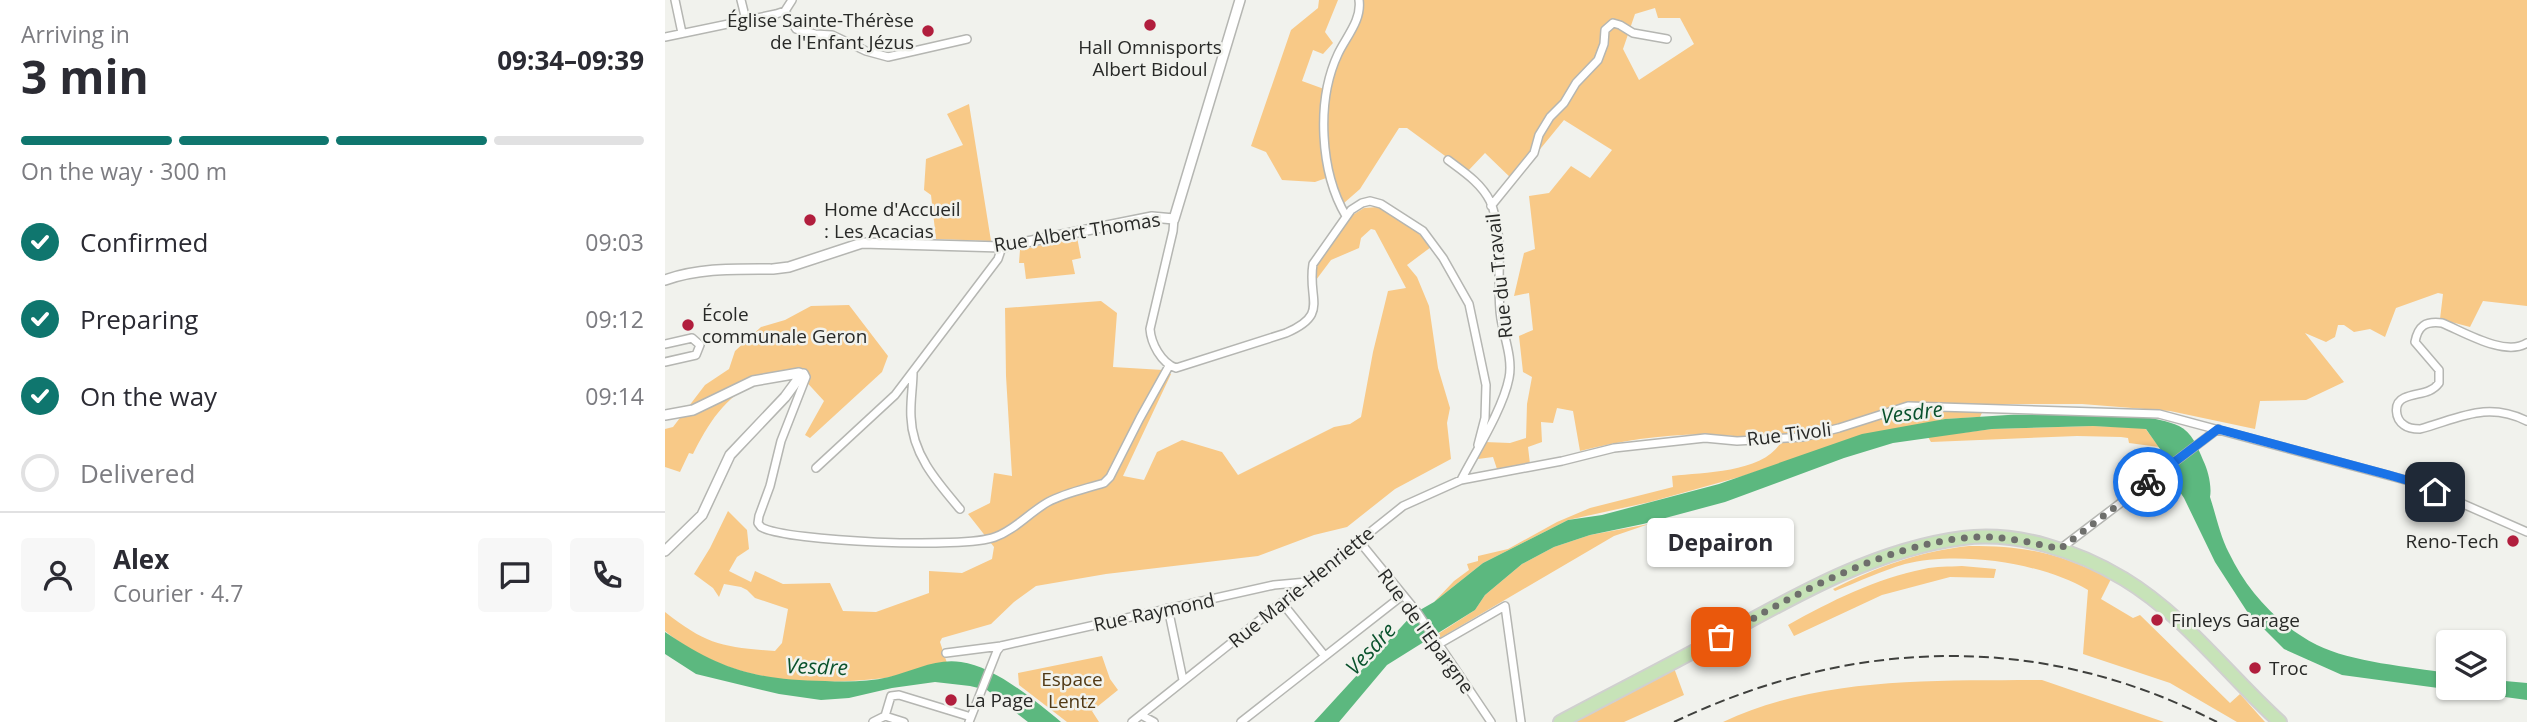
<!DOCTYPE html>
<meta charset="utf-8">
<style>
:root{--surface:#fff;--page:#f7f7f7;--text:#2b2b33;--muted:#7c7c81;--line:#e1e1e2;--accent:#0f766e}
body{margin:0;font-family:"Open Sans",sans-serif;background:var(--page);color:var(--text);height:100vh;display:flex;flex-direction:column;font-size:26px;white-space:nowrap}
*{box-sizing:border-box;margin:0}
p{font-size:23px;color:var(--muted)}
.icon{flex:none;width:38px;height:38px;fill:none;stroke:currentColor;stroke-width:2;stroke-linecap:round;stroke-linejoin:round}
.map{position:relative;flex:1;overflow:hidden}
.sheet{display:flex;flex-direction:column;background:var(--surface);width:665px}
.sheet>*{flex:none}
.buttons{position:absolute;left:1771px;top:630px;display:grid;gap:14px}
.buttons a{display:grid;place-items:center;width:70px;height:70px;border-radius:7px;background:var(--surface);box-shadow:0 2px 5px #0004;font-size:35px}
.pin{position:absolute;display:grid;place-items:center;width:60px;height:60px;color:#fff;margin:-30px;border-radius:14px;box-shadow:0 4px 10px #0006}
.courier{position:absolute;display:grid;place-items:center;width:70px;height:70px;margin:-35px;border:5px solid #1a73e8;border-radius:50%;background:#fff;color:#222;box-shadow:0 2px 9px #0007}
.bubble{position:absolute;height:49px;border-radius:7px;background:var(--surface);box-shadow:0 2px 5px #0004;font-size:23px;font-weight:700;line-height:49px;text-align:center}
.head em{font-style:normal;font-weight:700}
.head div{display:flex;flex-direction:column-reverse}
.head{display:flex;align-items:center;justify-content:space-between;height:119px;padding:0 21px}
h1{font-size:46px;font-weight:700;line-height:52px}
.bar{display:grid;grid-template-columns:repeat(4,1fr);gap:10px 7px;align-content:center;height:84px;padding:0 21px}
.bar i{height:9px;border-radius:5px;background:var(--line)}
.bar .current{background:var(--accent)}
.bar p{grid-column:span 4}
.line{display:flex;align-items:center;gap:18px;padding:0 21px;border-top:2px solid var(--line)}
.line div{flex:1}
.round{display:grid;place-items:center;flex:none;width:74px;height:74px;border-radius:7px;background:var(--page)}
ol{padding:0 21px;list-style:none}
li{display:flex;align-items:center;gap:21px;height:77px}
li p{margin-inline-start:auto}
li .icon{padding:7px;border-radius:50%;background:var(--accent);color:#fff;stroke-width:4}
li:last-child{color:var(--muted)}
li i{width:38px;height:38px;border:4px solid var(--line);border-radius:50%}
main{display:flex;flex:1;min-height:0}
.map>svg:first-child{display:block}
</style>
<main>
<section class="sheet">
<div class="head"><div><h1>3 min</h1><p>Arriving in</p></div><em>09:34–09:39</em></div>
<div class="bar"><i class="current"></i><i class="current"></i><i class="current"></i><i></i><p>On the way · 300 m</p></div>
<ol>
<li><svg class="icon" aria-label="check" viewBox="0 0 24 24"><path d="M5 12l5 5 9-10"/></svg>Confirmed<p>09:03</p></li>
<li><svg class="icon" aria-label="check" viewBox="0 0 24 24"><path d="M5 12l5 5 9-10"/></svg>Preparing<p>09:12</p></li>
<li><svg class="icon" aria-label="check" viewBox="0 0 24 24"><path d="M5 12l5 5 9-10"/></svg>On the way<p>09:14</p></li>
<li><i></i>Delivered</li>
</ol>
<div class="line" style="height:126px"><a class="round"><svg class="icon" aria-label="person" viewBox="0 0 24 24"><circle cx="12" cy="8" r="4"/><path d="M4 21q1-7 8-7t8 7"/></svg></a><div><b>Alex</b><p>Courier · 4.7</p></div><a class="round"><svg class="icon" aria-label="chat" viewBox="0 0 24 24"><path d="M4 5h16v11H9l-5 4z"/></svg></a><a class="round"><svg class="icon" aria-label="phone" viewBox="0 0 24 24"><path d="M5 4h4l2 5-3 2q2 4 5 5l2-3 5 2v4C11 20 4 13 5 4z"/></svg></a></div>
</section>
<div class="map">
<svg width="1862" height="722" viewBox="0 0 1862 722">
<rect width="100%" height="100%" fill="#f1f2ed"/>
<!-- green -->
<path fill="#f8c987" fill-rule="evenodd" d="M654 0H673L660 32 668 43 658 54 648 50 637 81 659 89C654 120 657 147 664 177L650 182 617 180 601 152 586 146 626 30 653 8Z
M695 0H1862V306L1818 301 1805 327 1775 319 1778 294 1773 293 1731 308 1720 337 1705 329 1689 332 1679 325H1673L1670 337 1661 342 1640 333 1679 382 1641 400 1595 401 1590 429 1505 411 1417 404H1321L1315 417 1280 419 1123 461 1078 476 985 502 903 520 818 563 769 602 789 581 804 570 802 564 813 561V556L843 549 892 522 925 508 1008 487 1007 476C1039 472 1095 473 1115 444 1050 427 979 435 915 451L908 411 892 408 888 423 876 422 877 442 863 447 865 464 832 469 828 457 813 459 820 442 845 443 861 438 862 404 867 377 858 372 854 336 868 330 864 293 849 296 859 253 870 249 864 196 884 193 906 166 925 178 947 150 899 120 849 181 820 153 802 172 742 128H734L695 189 679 203C645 123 666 75 695 0ZM990 8 993 18H1015L1029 44 974 80 958 49 970 14Z
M304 104 326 241 271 239 266 195 259 190 261 159 298 145 282 114Z
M713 207C735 217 751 228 766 247L742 265 752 277 764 306 773 368 785 408 782 423 786 459 730 489 682 527 649 535 593 556 441 574 371 586 349 602 326 624 277 638 275 642 282 663C257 664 241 675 220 678 143 687 63 683 0 631V612C42 645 57 647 110 651L117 643 123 609 90 598 82 590 76 587 59 584 54 597 48 588 29 574 45 548 63 511 82 530 84 549 72 557 64 571 86 582 90 571 118 584 165 583 178 611 211 612 264 593V571L297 573 327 559 329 547 303 514 325 503 329 473 347 476 341 376 340 308 436 301 452 313 448 367 498 370 506 374 458 476 479 480 492 452 517 440 557 452 573 475 669 427 685 424 696 417 708 352 723 291 741 288 710 230 706 229 696 238 694 248 666 260 651 280V264L686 216 699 208Z
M412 237 416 258 407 260 410 274 361 279 359 263H354L355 250Z
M184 305 223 356 217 372 145 438 140 435 159 401 136 376C122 379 107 380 93 384 61 393 42 426 28 454L24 453 15 472 0 467V429L8 427 40 385 64 369 70 351 96 327 120 320 146 306Z
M1428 426 1480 428 1494 447 1464 443 1463 438 1456 437 1412 436 1266 442 1263 437 1327 429Z
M984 524 949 536 775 638 773 634 810 610 820 595 857 564 889 547 925 535Z
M1304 546C1363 546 1393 553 1446 579L1436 599 1468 618 1475 615 1565 703 1575 694 1600 722H1572L1505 683 1418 654 1423 590C1375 562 1294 551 1240 564 1216 571 1193 582 1170 591L1168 589C1212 567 1255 551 1304 546Z
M1297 566 1331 569 1329 578 1285 577 1217 595 1129 636 1123 625C1166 601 1210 579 1259 569 1271 566 1284 567 1297 566Z
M437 656 445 679 453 690 427 711 434 722H402L354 685 353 673Z
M1009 668 1019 695 959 722H904L925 710 949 702Z
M1377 680 1499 722H1058C1156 676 1271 681 1377 680Z"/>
<!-- water -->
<path fill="#5cb87f" d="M1343 415C1384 415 1479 409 1514 426 1527 432 1533 448 1538 460 1543 470 1547 486 1545 497 1551 515 1555 536 1564 553 1582 591 1614 626 1652 645 1686 662 1745 667 1783 673V688H1829V680L1862 683V700L1677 675 1619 649 1583 613 1550 562 1519 498 1509 483V469L1481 429 1428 426 1327 429 1228 443 1179 458 1060 502 978 524 925 535 889 547 857 564 820 595 810 610 722 665 674 722H649L748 614 769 602 818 563 903 520 937 515 1054 484 1197 434 1280 419Z
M0 632C56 670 92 680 160 681 181 682 203 682 224 677 248 671 271 658 296 662 329 666 372 702 396 722H363L322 690 305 686 270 682 227 688 184 698 156 700 114 694 31 674 0 654Z"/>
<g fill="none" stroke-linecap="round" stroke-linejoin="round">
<defs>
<path id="minor" d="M10 0 17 33
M76 0 81 20
M120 11 131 29 150 34 167 35 201 51 223 57 302 39
M0 37 111 14 120 11 127 0
M783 160C799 172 816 183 825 201 841 237 830 282 836 319 839 337 848 359 844 378 838 409 811 451 796 480
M826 206 869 153 874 135 885 117 899 103 911 83 933 60 939 44 940 30 948 23 955 25 968 33 1002 39
M681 216C655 172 651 101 673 54 681 37 697 20 694 0
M509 219 508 231 485 329C486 343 496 363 511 368L621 333C665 314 642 300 648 264L686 210 697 203 705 201 716 204 758 231 778 258 804 304 821 385 820 418 813 445
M1862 343C1840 357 1799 332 1777 323 1760 321 1753 326 1750 342L1774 370V383C1765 395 1752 392 1739 398 1728 403 1730 419 1739 425 1744 429 1750 429 1755 429 1795 418 1822 401 1862 421
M0 344 27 338 35 345 31 355 0 362
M248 372C248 387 245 402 246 417 247 454 272 482 295 509
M134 373H139L141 377 116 441 105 486 94 516 93 523 96 527C123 542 300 549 330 537 350 530 365 512 383 502 400 493 420 489 439 483L445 477 475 418 504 366
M151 468 230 395 333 259 337 247
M694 541 752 612 826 722
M1395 549 1553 429
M618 604 659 655
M503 608 518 680
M774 644 840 606 856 722
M281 653 336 646 609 585 642 582
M476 715 489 722
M220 716 226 696 234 695 306 717
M208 722 220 716 239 722
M304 722 332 651 336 646
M467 722 738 506 796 480 897 461 949 448 1040 438 1072 441 1138 437 1174 428 1243 406 1494 414 1748 482 1862 532
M576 722 738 595"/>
<path id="tertiary" d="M108 269 124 267 197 243 337 247 487 217 509 219 575 0
M0 280C34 268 68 269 105 269
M0 415 28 410 88 381 134 373V378L120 397 65 455 37 515 0 551"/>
<path id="primary" d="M895 722C949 693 1005 665 1059 635 1133 594 1212 549 1298 538 1352 531 1413 551 1459 579 1520 616 1563 675 1615 722"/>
</defs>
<!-- minor casing -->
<use href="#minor" stroke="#b5b6b2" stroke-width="10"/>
<!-- tertiary casing -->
<use href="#tertiary" stroke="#b5b6b2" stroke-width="12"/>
<!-- primary casing -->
<use href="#primary" stroke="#d0d0cf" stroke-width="16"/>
<!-- minor -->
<use href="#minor" stroke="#fff" stroke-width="7"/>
<!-- tertiary -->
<use href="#tertiary" stroke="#fff" stroke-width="9"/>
<!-- primary -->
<use href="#primary" stroke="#c7e3b8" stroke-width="12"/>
<!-- rail -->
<path stroke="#3f403d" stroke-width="2" stroke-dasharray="10 5" stroke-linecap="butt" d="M1009 722C1188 637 1375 631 1552 722"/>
</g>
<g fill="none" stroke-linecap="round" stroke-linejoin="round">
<!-- done -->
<path stroke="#6e6f6c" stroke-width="7" stroke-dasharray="0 12.6" d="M1056 637C1128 595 1215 547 1299 538 1331 534 1364 542 1395 549L1483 482"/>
<!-- route -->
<path stroke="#1a73e8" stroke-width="9" d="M1483 482 1553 429 1724 475 1748 482 1770 492"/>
</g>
<!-- markers -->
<g fill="#b11e3d" stroke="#f1f2ed" stroke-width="2.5">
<circle cx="485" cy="25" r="7"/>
<circle cx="263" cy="31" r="7"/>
<circle cx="145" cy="220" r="7"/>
<circle cx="23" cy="325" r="7"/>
<circle cx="1848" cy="541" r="7"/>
<circle cx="1492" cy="620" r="7"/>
<circle cx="1590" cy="668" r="7"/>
<circle cx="286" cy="700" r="7"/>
</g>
<g text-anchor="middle" stroke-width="5" stroke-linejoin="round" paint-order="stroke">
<!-- poi labels -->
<g font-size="19" fill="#282927" stroke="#f1f2ed" text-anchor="start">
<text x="249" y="27" text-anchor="end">Église Sainte-Thérèse<tspan x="249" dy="22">de l'Enfant Jézus</tspan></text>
<text x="485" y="54" text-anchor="middle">Hall Omnisports<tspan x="485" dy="22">Albert Bidoul</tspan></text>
<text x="159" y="216">Home d'Accueil<tspan x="159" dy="22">: Les Acacias</tspan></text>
<text x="37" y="321">École<tspan x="37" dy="22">communale Geron</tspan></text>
<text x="1834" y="548" text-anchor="end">Reno-Tech</text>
<text x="1506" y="627">Finleys Garage</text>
<text x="1604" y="675">Troc</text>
<text x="300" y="707">La Page</text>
</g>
<!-- street labels -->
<g font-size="19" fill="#282927" stroke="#f1f2ed">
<text transform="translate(412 232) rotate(-9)" y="7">Rue Albert Thomas</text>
<text transform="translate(834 276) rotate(-96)" y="7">Rue du Travail</text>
<text transform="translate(1124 434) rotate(-7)" y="7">Rue Tivoli</text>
<text transform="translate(636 587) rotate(-39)" y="7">Rue Marie-Henriette</text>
<text transform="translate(489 612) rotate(-12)" y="7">Rue Raymond</text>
<text transform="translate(761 631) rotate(54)" y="7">Rue de l'Epargne</text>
</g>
<!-- park labels -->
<g font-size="19" fill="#513915" stroke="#f1f2ed">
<text x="407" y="686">Espace<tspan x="407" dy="22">Lentz</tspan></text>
</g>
<!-- water labels -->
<g font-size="21" font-style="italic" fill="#0a522d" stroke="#f1f2ed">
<text transform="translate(1247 413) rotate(-7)" y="7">Vesdre</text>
<text transform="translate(706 649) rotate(-47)" y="7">Vesdre</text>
<text transform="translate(152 667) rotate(2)" y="7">Vesdre</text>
</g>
</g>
</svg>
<div class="buttons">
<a><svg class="icon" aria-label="layers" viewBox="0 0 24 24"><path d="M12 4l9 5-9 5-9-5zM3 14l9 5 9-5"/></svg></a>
</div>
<div class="pin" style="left:1056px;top:637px;background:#ea580c"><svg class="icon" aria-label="bag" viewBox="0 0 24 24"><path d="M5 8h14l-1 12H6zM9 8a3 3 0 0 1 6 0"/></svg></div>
<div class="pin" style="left:1770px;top:492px;background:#1f2937"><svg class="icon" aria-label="home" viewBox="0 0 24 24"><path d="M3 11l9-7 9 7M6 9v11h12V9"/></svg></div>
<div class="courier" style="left:1483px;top:482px"><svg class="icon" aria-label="bike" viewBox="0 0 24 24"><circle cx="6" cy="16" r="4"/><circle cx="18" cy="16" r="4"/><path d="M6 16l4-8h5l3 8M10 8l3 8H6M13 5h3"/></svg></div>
<div class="bubble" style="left:982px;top:518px;width:147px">Depairon</div>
</div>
</main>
